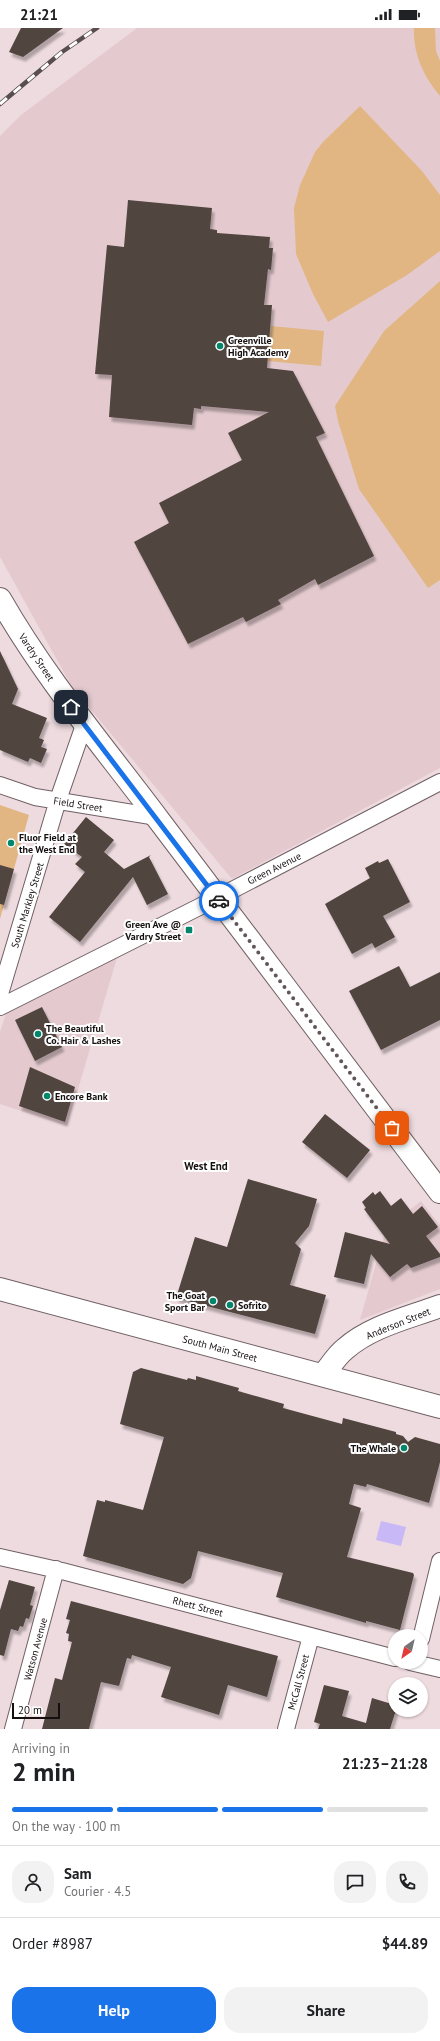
<!DOCTYPE html>
<meta charset="utf-8">
<style>
:root{--surface:#fff;--page:#f2f2f2;--text:#202124;--muted:#757577;--line:#e0e0e0;--accent:#1a73e8}
body{margin:0;font-family:"PT Sans",sans-serif;background:var(--page);color:var(--text);height:100vh;display:flex;flex-direction:column;font-size:15px;white-space:nowrap}
*{box-sizing:border-box;margin:0}
p{font-size:13px;color:var(--muted)}
.icon{flex:none;width:22px;height:22px;fill:none;stroke:currentColor;stroke-width:2;stroke-linecap:round;stroke-linejoin:round}
.map{position:relative;height:1701px;overflow:hidden}
.details{display:flex;flex-direction:column;background:var(--surface);flex:1}
.details>*{flex:none}
.needle{width:26px;rotate:214deg}
.buttons{position:absolute;left:388px;top:1601px;display:grid;gap:8px}
.buttons a{display:grid;place-items:center;width:40px;height:40px;border-radius:50%;background:var(--surface);box-shadow:0 1px 3px #0004;font-size:20px}
.scale{position:absolute;left:12px;bottom:10px;width:48px;box-sizing:border-box;padding-left:4px;border:2px solid #150f10;border-top:0;font-size:11px;line-height:14px;white-space:nowrap;color:#150f10;-webkit-text-stroke:3px #fff;paint-order:stroke}
.pin{position:absolute;display:grid;place-items:center;width:34px;height:34px;color:#fff;margin:-17px;border-radius:8px;box-shadow:0 2px 6px #0006}
.courier{position:absolute;display:grid;place-items:center;width:40px;height:40px;margin:-20px;border:3px solid #1a73e8;border-radius:50%;background:#fff;color:#222;box-shadow:0 1px 5px #0007}
.head em{font-style:normal;font-weight:800}
.head div{display:flex;flex-direction:column-reverse}
.head{display:flex;align-items:center;justify-content:space-between;height:68px;padding:0 12px}
h1{font-size:26px;font-weight:800;line-height:30px}
.bar{display:grid;grid-template-columns:repeat(4,1fr);gap:6px 4px;align-content:center;height:48px;padding:0 12px}
.bar i{height:5px;border-radius:3px;background:var(--line)}
.bar .current{background:var(--accent)}
.bar p{grid-column:span 4}
.line{display:flex;align-items:center;gap:10px;padding:0 12px;border-top:1px solid var(--line)}
.line div{flex:1}
.round{display:grid;place-items:center;flex:none;width:42px;height:42px;border-radius:16px;background:var(--page)}
.cta{display:flex;gap:8px;margin-top:auto;padding:8px 12px}
.cta a{flex:1;height:46px;border-radius:16px;background:var(--accent);color:#fff;font-size:16px;font-weight:800;line-height:46px;text-align:center}
.cta a+a{background:var(--page);color:var(--text)}
.status{display:flex;justify-content:space-between;align-items:center;height:28px;padding:0 20px;background:var(--surface);direction:ltr}
.status svg{height:11px;fill:currentColor}
.map>svg:first-child{display:block}
</style>
<div class="status"><b>21:21</b><svg viewBox="0 0 49 12"><path d="M0 12V9h3v3zM5 12V6h3v6zM10 12V3h3v9zM15 12V0h3v12zM26 1h20v11H26zM47 4h2v5h-2z"/></svg></div>
<div class="map">
<svg width="440" height="1701" viewBox="0 0 440 1701">
<defs>
<filter id="shadow"><feDropShadow dx="2.5" dy="4.5" stdDeviation="1" flood-color="#0004"/></filter>
</defs>
<rect width="100%" height="100%" fill="#eedbdf"/>
<!-- built -->
<path fill="#e4cacf" d="M137 0H440V740L232 851 72 659 0 529V108L21 87Z
M117 930 67 1098 0 1076V1004L6 985Z
M421 1173 440 1197V1261L360 1292 386 1201Z"/>
<!-- green -->
<path fill="#e1b682" d="M414 0H435L436 23 440 33V68C423 48 413 26 414 0Z
M360 78 422 143 440 167V223L407 247 328 294 313 266 296 226 294 180 300 157 315 124 323 114Z
M440 253V552L428 560 359 461 338 393 335 378 384 303Z
M271 298 324 303 321 338 268 333Z
M0 777 29 787 0 891Z"/>
<!-- water -->
<path fill="#c9b8f6" d="M381 1493 406 1499 401 1518 376 1512Z"/>
<!-- building -->
<path fill="#51443f" filter="url(#shadow)" d="M21 0H63L23 29 9 24Z
M128 172 212 180 210 201 217 202V205L270 209 269 220H273L271 242 268 241 264 277H272L267 340 293 343 325 405 316 409 374 528 318 557 315 551 278 572 281 576 246 594 243 589 188 616 134 514 169 495 159 475 242 432 228 405 269 384 201 378V381L194 380 192 397 109 389 112 347 95 346 107 217 124 219Z
M0 623 18 661 12 676 47 690 39 710 44 712 41 719 47 721 41 735 30 730 28 734 0 722Z
M86 789 114 812 104 824 124 841 151 827 149 829 168 866 147 877 133 849 80 914 49 889 85 844 75 836 82 829 64 816Z
M388 831 410 874 383 888 395 909 375 920 372 915 352 926 325 876 370 850 365 840 378 833 379 835Z
M0 837 14 841 4 877 0 876Z
M399 938 410 959 440 944V992L381 1022 349 963Z
M42 979 62 1019 35 1033 15 992Z
M30 1039 75 1059 65 1094 19 1078Z
M325 1086 370 1122 347 1150 302 1114Z
M248 1151 317 1171 309 1198 295 1215 301 1221 290 1257 326 1267 315 1306 176 1270 195 1209 227 1219Z
M380 1163 391 1178 401 1170 413 1186 422 1178 438 1199 426 1208 440 1226V1229L411 1240 407 1236 390 1249 371 1226 364 1256 334 1249 345 1204 390 1216 364 1181 366 1180 362 1174 373 1164 375 1167Z
M141 1340 187 1352 188 1350 196 1352V1348L239 1360 238 1363 284 1376 283 1380 342 1396 343 1390 396 1404V1406L403 1408 408 1414 415 1409 440 1416V1434L429 1475 367 1456 366 1459 354 1456 349 1476 361 1480 347 1529 413 1545 414 1547 400 1602 366 1593V1595L276 1569 283 1545 198 1523 191 1550 183 1556 83 1528 97 1472 105 1474V1472L143 1482 164 1409 120 1396 133 1344Z
M9 1552 35 1559 30 1577 33 1578 29 1591 26 1590 23 1599 20 1598 18 1603 11 1601 4 1628 0 1627V1582Z
M71 1573 278 1628 267 1669 228 1657 219 1687 161 1669 171 1639 132 1627 131 1631 127 1630 119 1658 101 1654 89 1701H42L55 1650 62 1652 72 1614 68 1613 69 1606 66 1605 70 1592 66 1591Z
M324 1657 349 1663 342 1688 366 1695 372 1670 395 1677V1685L390 1701H318L320 1696 314 1694Z"/>
<g fill="none" stroke-linecap="round" stroke-linejoin="round">
<defs>
<path id="street" d="M0 757 35 769 157 789
M0 966 58 772 84 697
M0 979 217 870 440 754
M0 1529 62 1543 395 1630
M421 1611 440 1533
M410 1634 440 1641
M13 1701 56 1541
M286 1701 311 1608"/>
<path id="secondary" d="M0 571C45 650 104 719 158 791 252 915 346 1040 440 1164
M0 1261 440 1379
M323 1347C330 1339 336 1328 345 1321 371 1298 408 1290 440 1278"/>
</defs>
<!-- street casing -->
<use href="#street" stroke="#706064" stroke-width="18"/>
<!-- secondary casing -->
<use href="#secondary" stroke="#706064" stroke-width="24"/>
<!-- street -->
<use href="#street" stroke="#fff" stroke-width="16"/>
<!-- secondary -->
<use href="#secondary" stroke="#fff" stroke-width="22"/>
<defs>
<path id="rail" d="M0 76 62 24 97 0"/>
</defs>
<!-- rail casing -->
<use href="#rail" stroke="#584e50" stroke-width="4.5"/>
<!-- rail -->
<use href="#rail" stroke="#fff" stroke-width="3" stroke-dasharray="9" stroke-linecap="butt"/>
</g>
<g fill="none" stroke-linecap="round" stroke-linejoin="round">
<!-- done -->
<path stroke="#615658" stroke-width="4" stroke-dasharray="0 7.2" d="M219 873 392 1100"/>
<!-- route -->
<path stroke="#1a73e8" stroke-width="5" d="M71 679 219 873"/>
</g>
<!-- markers -->
<g fill="#00876b" stroke="#fff" stroke-width="1.5">
<circle cx="220" cy="318" r="4"/>
<circle cx="11" cy="815" r="4"/>
<rect x="185" y="898" width="8" height="8" rx="2"/>
<circle cx="38" cy="1006" r="4"/>
<circle cx="47" cy="1068" r="4"/>
<circle cx="213" cy="1273" r="4"/>
<circle cx="230" cy="1277" r="4"/>
<circle cx="404" cy="1420" r="4"/>
</g>
<g text-anchor="middle" stroke-width="4" stroke-linejoin="round" paint-order="stroke">
<!-- poi labels -->
<g font-size="10" font-weight="bold" fill="#150f10" stroke="#fff" text-anchor="start">
<text x="228" y="316">Greenville<tspan x="228" dy="12">High Academy</tspan></text>
<text x="19" y="813">Fluor Field at<tspan x="19" dy="12">the West End</tspan></text>
<text x="181" y="900" text-anchor="end">Green Ave @<tspan x="181" dy="12">Vardry Street</tspan></text>
<text x="46" y="1004">The Beautiful<tspan x="46" dy="12">Co. Hair &amp; Lashes</tspan></text>
<text x="55" y="1072">Encore Bank</text>
<text x="205" y="1271" text-anchor="end">The Goat<tspan x="205" dy="12">Sport Bar</tspan></text>
<text x="238" y="1281">Sofrito</text>
<text x="396" y="1424" text-anchor="end">The Whale</text>
</g>
<!-- street labels -->
<g font-size="10" fill="#150f10" stroke="#fff">
<text transform="translate(37 629) rotate(56)" y="4">Vardry Street</text>
<text transform="translate(78 776) rotate(9)" y="4">Field Street</text>
<text transform="translate(274 840) rotate(-27)" y="4">Green Avenue</text>
<text transform="translate(27 877) rotate(-73)" y="4">South Markley Street</text>
<text transform="translate(398 1295) rotate(-22)" y="4">Anderson Street</text>
<text transform="translate(220 1320) rotate(15)" y="4">South Main Street</text>
<text transform="translate(198 1578) rotate(15)" y="4">Rhett Street</text>
<text transform="translate(35 1621) rotate(-75)" y="4">Watson Avenue</text>
<text transform="translate(298 1654) rotate(-75)" y="4">McCall Street</text>
</g>
<!-- neighbourhood labels -->
<g font-size="11" font-weight="bold" fill="#150f10" stroke="#fff">
<text x="206" y="1142">West End</text>
</g>
</g>
</svg>
<div class="buttons">
<a><svg class="needle" viewBox="-14 -14 28 28"><path d="M0-13l5 13h-10z" fill="#e53935"/><path d="M0 13l5-13h-10z" fill="#757577"/></svg></a>
<a><svg class="icon" aria-label="layers" viewBox="0 0 24 24"><path d="M12 4l9 5-9 5-9-5zM3 14l9 5 9-5"/></svg></a>
</div>
<div class="scale">20 m</div>
<div class="pin" style="left:392px;top:1100px;background:#ea580c"><svg class="icon" aria-label="bag" viewBox="0 0 24 24"><path d="M5 8h14l-1 12H6zM9 8a3 3 0 0 1 6 0"/></svg></div>
<div class="pin" style="left:71px;top:679px;background:#1f2937"><svg class="icon" aria-label="home" viewBox="0 0 24 24"><path d="M3 11l9-7 9 7M6 9v11h12V9"/></svg></div>
<div class="courier" style="left:219px;top:873px"><svg class="icon" aria-label="car" viewBox="0 0 24 24"><path d="M5 17H2v-5l4-1 3-4h7l3 4 3 1v5h-3M9 17h6M6 11h13"/><circle cx="7" cy="17" r="2"/><circle cx="17" cy="17" r="2"/></svg></div>
</div>
<section class="details">
<div class="head"><div><h1>2 min</h1><p>Arriving in</p></div><em>21:23–21:28</em></div>
<div class="bar"><i class="current"></i><i class="current"></i><i class="current"></i><i></i><p>On the way · 100 m</p></div>
<div class="line" style="height:72px"><a class="round"><svg class="icon" aria-label="person" viewBox="0 0 24 24"><circle cx="12" cy="8" r="4"/><path d="M4 21q1-7 8-7t8 7"/></svg></a><div><b>Sam</b><p>Courier · 4.5</p></div><a class="round"><svg class="icon" aria-label="chat" viewBox="0 0 24 24"><path d="M4 5h16v11H9l-5 4z"/></svg></a><a class="round"><svg class="icon" aria-label="phone" viewBox="0 0 24 24"><path d="M5 4h4l2 5-3 2q2 4 5 5l2-3 5 2v4C11 20 4 13 5 4z"/></svg></a></div>
<div class="line" style="height:52px"><div>Order #8987</div><b>$44.89</b></div>
<div class="cta"><a>Help</a><a>Share</a></div>
</section>
